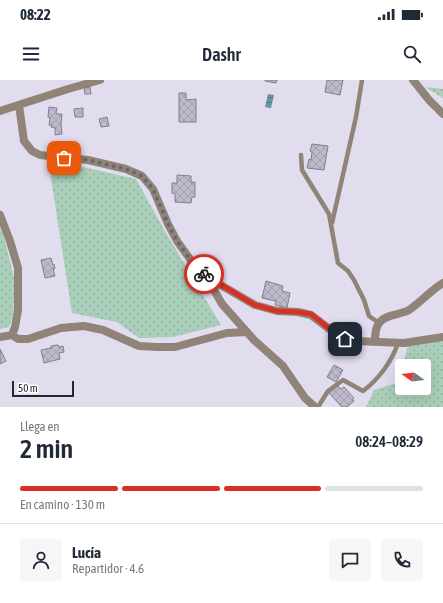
<!DOCTYPE html>
<html lang="es">
<meta charset="utf-8">
<style>
:root{--surface:#fff;--page:#f6f6f7;--text:#1f2937;--muted:#747a83;--line:#e0e1e3;--accent:#d93025}
body{margin:0;font-family:"Asap Condensed",sans-serif;background:var(--page);color:var(--text);height:100vh;display:flex;flex-direction:column;font-size:15px;white-space:nowrap}
*{box-sizing:border-box;margin:0}
p{font-size:13px;color:var(--muted)}
.icon{flex:none;width:22px;height:22px;fill:none;stroke:currentColor;stroke-width:2;stroke-linecap:round;stroke-linejoin:round}
.map{position:relative;height:327px;overflow:hidden}
.side{display:flex;flex-direction:column;background:var(--surface);flex:1}
.side>*{flex:none}
.needle{width:26px;rotate:284deg}
.buttons{position:absolute;left:395px;top:279px;display:grid;gap:8px}
.buttons a{display:grid;place-items:center;width:36px;height:36px;border-radius:4px;background:var(--surface);box-shadow:0 4px 16px #0002;font-size:20px}
.scale{position:absolute;left:12px;bottom:10px;width:62px;box-sizing:border-box;padding-left:4px;border:2px solid #27252c;border-top:0;font-size:11px;line-height:14px;white-space:nowrap;color:#27252c;-webkit-text-stroke:3px #fff;paint-order:stroke}
.pin{position:absolute;display:grid;place-items:center;width:34px;height:34px;color:#fff;margin:-17px;border-radius:8px;box-shadow:0 2px 6px #0006}
.courier{position:absolute;display:grid;place-items:center;width:40px;height:40px;margin:-20px;border:3px solid #d93025;border-radius:50%;background:#fff;color:#222;box-shadow:0 1px 5px #0007}
.overview em{font-style:normal;font-weight:600}
.overview div{display:flex;flex-direction:column-reverse}
.overview{display:flex;align-items:center;justify-content:space-between;height:68px;padding:0 20px}
h1{font-size:26px;font-weight:600;line-height:30px}
.bar{display:grid;grid-template-columns:repeat(4,1fr);gap:6px 4px;align-content:center;height:48px;padding:0 20px}
.bar i{height:5px;border-radius:3px;background:var(--line)}
.bar .current{background:var(--accent)}
.bar p{grid-column:span 4}
.line{display:flex;align-items:center;gap:10px;padding:0 20px;border-top:1px solid var(--line)}
.line div{flex:1}
.round{display:grid;place-items:center;flex:none;width:42px;height:42px;border-radius:4px;background:var(--page)}
.status{display:flex;justify-content:space-between;align-items:center;height:28px;padding:0 20px;background:var(--surface);direction:ltr}
.status svg{height:11px;fill:currentColor}
header{display:flex;justify-content:space-between;align-items:center;height:52px;padding:0 20px;background:var(--surface);font-size:18px;font-weight:600}
.map>svg:first-child{display:block}
</style>
<div class="status"><b>08:22</b><svg viewBox="0 0 49 12"><path d="M0 12V9h3v3zM5 12V6h3v6zM10 12V3h3v9zM15 12V0h3v12zM26 1h20v11H26zM47 4h2v5h-2z"/></svg></div>
<header><svg class="icon" aria-label="menu" viewBox="0 0 24 24"><path d="M4 6h16M4 12h16M4 18h16"/></svg>Dashr<svg class="icon" aria-label="search" viewBox="0 0 24 24"><circle cx="10" cy="10" r="6"/><path d="M15 15l6 6"/></svg></header>
<div class="map">
<svg width="443" height="327" viewBox="0 0 443 327">
<defs>
<pattern id="grass-dots" width="8" height="8" patternUnits="userSpaceOnUse"><rect width="8" height="8" fill="#a9ceba"/><path d="M2 2h.1M6 6h.1" fill="none" stroke="#91b1a0" stroke-width="1.8" stroke-linecap="round"/></pattern>
<pattern id="water-rules" width="6" height="5" patternUnits="userSpaceOnUse"><rect width="6" height="5" fill="#6995a4"/><path d="M0 2.5h6" fill="none" stroke="#567986"/></pattern>
<pattern id="building-cross-hatch" width="8" height="8" patternUnits="userSpaceOnUse"><rect width="8" height="8" fill="#bdb9ca"/><path d="M0 0l8 8M0 8l8-8" fill="none" stroke="#a29fae"/></pattern>
</defs>
<rect width="100%" height="100%" fill="#e1ddef"/>
<!-- grass -->
<path fill="url(#grass-dots)" d="M425 7 443 9V18Z
M48 79 136 99 166 153 221 245 173 257 139 258 117 242 72 233Z
M0 148 4 157 15 201 13 235 9 247 0 249Z
M443 260V327H366L374 310 400 302 402 293V308H424V286H403L408 265Z"/>
<!-- water -->
<path fill="url(#water-rules)" d="M268 14 274 15 271 28 265 27Z"/>
<!-- building -->
<path fill="url(#building-cross-hatch)" stroke="#817e8e" d="M265 0H277L276 3 265 1Z
M327 0H343L340 15 325 12Z
M90 7 91 14H85L84 8Z
M179 13H186V20L196 19V42H179Z
M49 27 57 28 56 34H62L61 44 62 54 55 55V48L51 47 52 46 49 45 50 38 48 37Z
M83 28V37H75L74 29Z
M107 37 109 46 101 47 99 39Z
M312 64 328 66 324 90 307 88 309 79 311 80 312 72 310 71Z
M177 95 191 96V102H195V117H192L191 123 175 122V114L172 113V103H177Z
M51 178 53 185 54 184 55 189H53L55 196 45 198 41 180Z
M266 201 283 206 282 211 290 213 287 228 275 225 276 221 262 218Z
M58 265 59 267 63 266 64 272 59 273 60 279 44 283 41 270 51 268V266Z
M0 269 6 281 0 284Z
M334 285 343 290 336 302 327 297Z
M338 306 341 309 344 307 354 318 352 320 354 321 347 327H342L329 313Z"/>
<g fill="none" stroke-linecap="round" stroke-linejoin="round">
<!-- lane -->
<path stroke="#908377" stroke-width="4.5" d="M301 75 302 90 329 134 338 183 348 191 354 200 364 220 369 236 379 243
M332 143 356 37 362 0
M318 327 328 311 343 300 363 311C379 299 392 281 398 263"/>
<!-- street -->
<path stroke="#908377" stroke-width="8" d="M413 0 429 20 443 34
M19 25 24 61 32 71 40 75 88 80 126 89 142 96 153 109 168 144 177 161 190 179 206 196 222 224 254 260 283 286 305 318 315 327
M0 31 68 9 100 0
M0 135 10 161 18 188V230L15 247 12 255 0 257
M207 197 255 225 277 231 298 232 311 235 336 254 345 259 355 261 404 263 443 257
M12 255 18 259H28L61 248 84 246 103 250 139 266 157 267H175L227 253 247 252
M375 262C375 256 375 247 380 242 387 234 400 235 409 230 421 222 431 210 443 203"/>
</g>
<g fill="none" stroke-linecap="round" stroke-linejoin="round">
<!-- done -->
<path stroke="#686570" stroke-width="4" stroke-dasharray="0 7.2" d="M64 78 88 80 126 89 142 96 153 109 168 144 177 161 190 179 204 194"/>
<!-- route -->
<path stroke="#d93025" stroke-width="5" d="M204 194 206 196 223 206 255 225 277 231 298 232 311 234 336 254 345 259"/>
</g>
</svg>
<div class="buttons">
<a><svg class="needle" viewBox="-14 -14 28 28"><path d="M0-13l5 13h-10z" fill="#e53935"/><path d="M0 13l5-13h-10z" fill="#747a83"/></svg></a>
</div>
<div class="scale">50 m</div>
<div class="pin" style="left:64px;top:78px;background:#ea580c"><svg class="icon" aria-label="bag" viewBox="0 0 24 24"><path d="M5 8h14l-1 12H6zM9 8a3 3 0 0 1 6 0"/></svg></div>
<div class="pin" style="left:345px;top:259px;background:#1f2937"><svg class="icon" aria-label="home" viewBox="0 0 24 24"><path d="M3 11l9-7 9 7M6 9v11h12V9"/></svg></div>
<div class="courier" style="left:204px;top:194px"><svg class="icon" aria-label="bike" viewBox="0 0 24 24"><circle cx="6" cy="16" r="4"/><circle cx="18" cy="16" r="4"/><path d="M6 16l4-8h5l3 8M10 8l3 8H6M13 5h3"/></svg></div>
</div>
<section class="side">
<div class="overview"><div><h1>2 min</h1><p>Llega en</p></div><em>08:24–08:29</em></div>
<div class="bar"><i class="current"></i><i class="current"></i><i class="current"></i><i></i><p>En camino · 130 m</p></div>
<div class="line" style="height:72px"><a class="round"><svg class="icon" aria-label="person" viewBox="0 0 24 24"><circle cx="12" cy="8" r="4"/><path d="M4 21q1-7 8-7t8 7"/></svg></a><div><b>Lucía</b><p>Repartidor · 4.6</p></div><a class="round"><svg class="icon" aria-label="chat" viewBox="0 0 24 24"><path d="M4 5h16v11H9l-5 4z"/></svg></a><a class="round"><svg class="icon" aria-label="phone" viewBox="0 0 24 24"><path d="M5 4h4l2 5-3 2q2 4 5 5l2-3 5 2v4C11 20 4 13 5 4z"/></svg></a></div>
</section>
